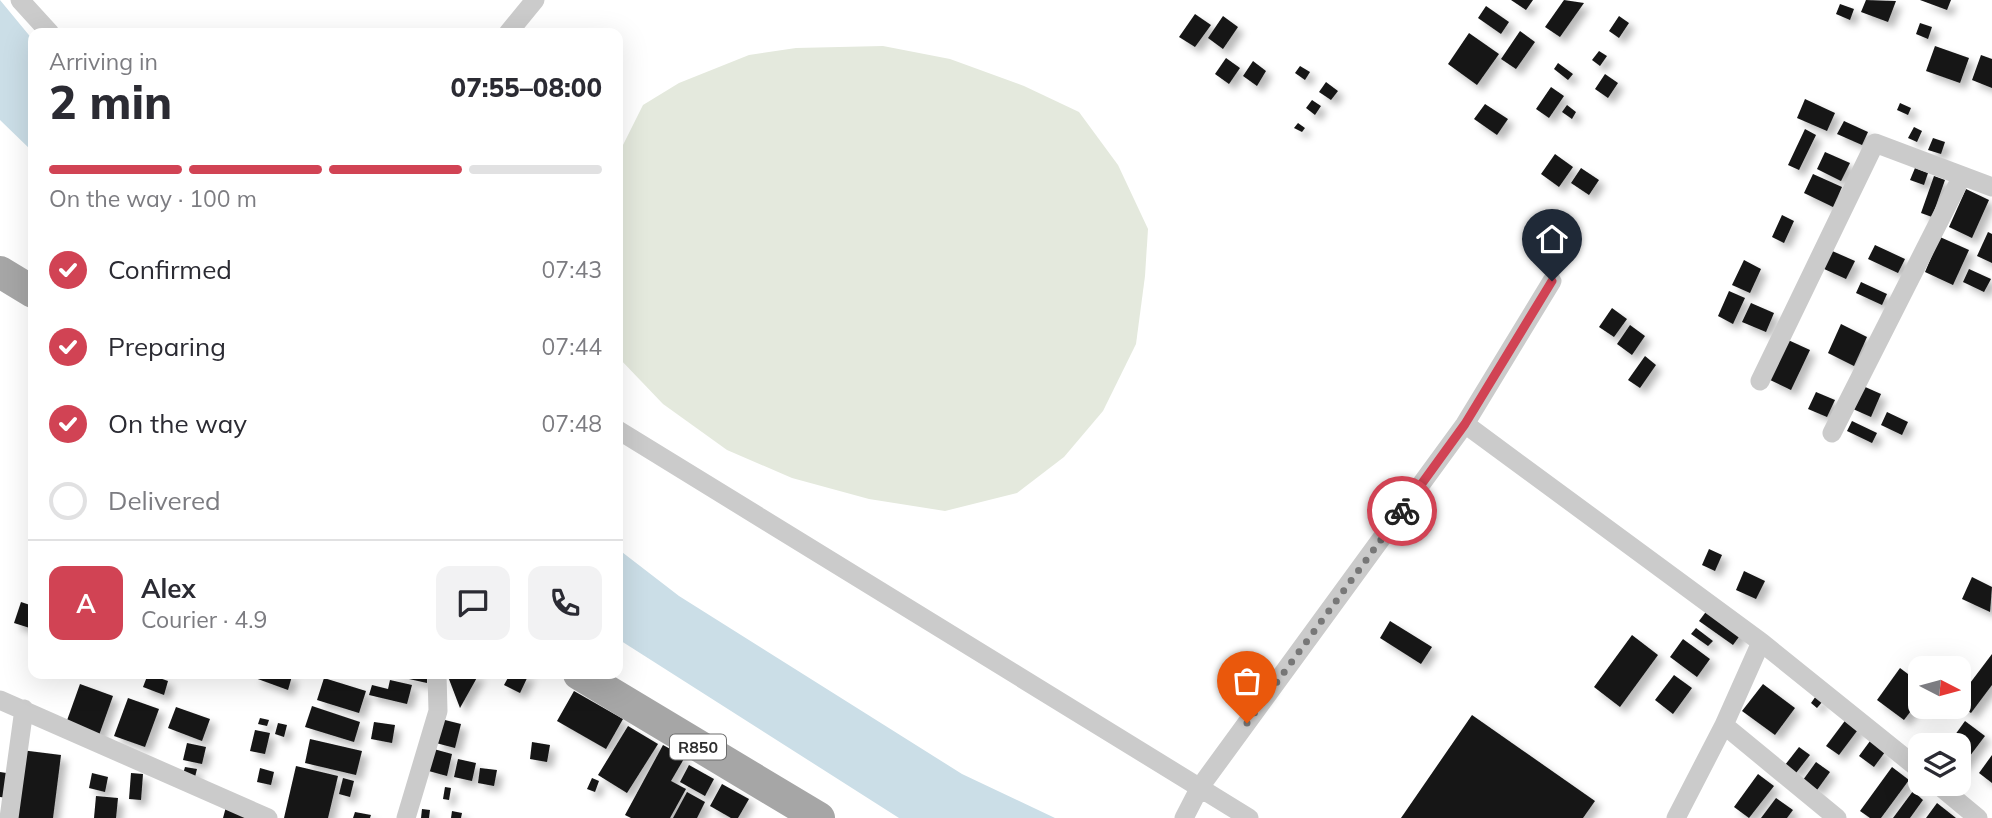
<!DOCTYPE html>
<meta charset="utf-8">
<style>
:root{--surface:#fff;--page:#f2f2f3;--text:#2b2b33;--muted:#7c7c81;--line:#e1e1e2;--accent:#d14354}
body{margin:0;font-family:Mulish,sans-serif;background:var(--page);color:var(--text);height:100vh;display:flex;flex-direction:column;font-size:26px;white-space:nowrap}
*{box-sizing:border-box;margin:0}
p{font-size:23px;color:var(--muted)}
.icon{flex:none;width:38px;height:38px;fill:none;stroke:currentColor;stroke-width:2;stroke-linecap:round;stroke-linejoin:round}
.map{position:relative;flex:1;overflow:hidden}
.sheet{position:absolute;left:28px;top:28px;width:595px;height:651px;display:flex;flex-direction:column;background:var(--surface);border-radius:14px;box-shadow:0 7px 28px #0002}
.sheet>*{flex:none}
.needle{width:46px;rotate:96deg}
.fabs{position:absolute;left:1908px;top:656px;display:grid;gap:14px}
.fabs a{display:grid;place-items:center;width:63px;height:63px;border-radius:14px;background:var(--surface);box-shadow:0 7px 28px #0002;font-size:35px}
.pin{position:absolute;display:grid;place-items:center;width:60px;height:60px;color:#fff;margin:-72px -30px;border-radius:50% 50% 50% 0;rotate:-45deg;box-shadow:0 0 7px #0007}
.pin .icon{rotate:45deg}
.courier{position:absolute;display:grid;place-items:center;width:70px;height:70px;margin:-35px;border:5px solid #d14354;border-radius:50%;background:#fff;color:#222;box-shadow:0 2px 9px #0007}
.overview em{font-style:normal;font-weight:800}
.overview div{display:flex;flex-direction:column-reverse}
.overview{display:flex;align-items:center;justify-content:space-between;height:119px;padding:0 21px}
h1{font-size:46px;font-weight:800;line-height:52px}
.bar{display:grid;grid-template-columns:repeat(4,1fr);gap:10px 7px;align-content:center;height:84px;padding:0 21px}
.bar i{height:9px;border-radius:5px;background:var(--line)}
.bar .selected{background:var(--accent)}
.bar p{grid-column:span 4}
.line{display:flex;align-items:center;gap:18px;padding:0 21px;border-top:2px solid var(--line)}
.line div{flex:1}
.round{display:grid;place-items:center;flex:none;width:74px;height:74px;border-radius:14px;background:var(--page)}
ol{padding:0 21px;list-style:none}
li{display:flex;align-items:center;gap:21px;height:77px}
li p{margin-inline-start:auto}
li .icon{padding:7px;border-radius:50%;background:var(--accent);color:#fff;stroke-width:4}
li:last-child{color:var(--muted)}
li i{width:38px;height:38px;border:4px solid var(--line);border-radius:50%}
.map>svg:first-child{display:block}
</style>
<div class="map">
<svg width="1992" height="818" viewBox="0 0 1992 818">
<defs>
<filter id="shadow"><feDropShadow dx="6" dy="6" stdDeviation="3.5" flood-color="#0004"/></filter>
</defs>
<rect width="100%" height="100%" fill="#fff"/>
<!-- green -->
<path fill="#e4e9dd" d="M883 46 950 59 1024 86 1079 112 1118 165 1148 229 1145 276 1136 344 1103 411 1064 457 1017 493 945 511 869 499 792 478 727 450 663 404 618 357V155L643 105 679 83 749 55 796 48Z"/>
<!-- water -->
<path fill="#cbdee7" d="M0 0 33 40V152L0 120Z
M618 549 679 596 962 774 1055 818H899L618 639Z"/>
<!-- building -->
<path fill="#151515" filter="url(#shadow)" d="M1511 0H1533L1526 10Z
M1564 0 1584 3 1560 37 1545 27Z
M1866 0 1896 1 1888 22 1861 12Z
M1920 0H1951L1947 10Z
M1840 4 1854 9 1850 20 1836 14Z
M1486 6 1509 22 1501 34 1478 18Z
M1195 14 1211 25 1195 47 1179 37Z
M1223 16 1238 27 1223 49 1208 38Z
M1619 16 1629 23 1619 38 1609 31Z
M1920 23 1932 27 1928 39 1916 34Z
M1520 31 1535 42 1516 69 1501 59Z
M1469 33 1499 54 1477 85 1448 64Z
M1935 46 1969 58 1960 83 1926 71Z
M1599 51 1607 56 1600 66 1592 60Z
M1981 55 1992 59V88L1972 80Z
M1226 58 1240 68 1229 84 1215 74Z
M1253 61 1266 71 1257 86 1243 76Z
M1558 63 1573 74 1568 80 1554 69Z
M1300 66 1310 72 1305 80 1295 73Z
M1605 74 1618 83 1608 98 1595 89Z
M1326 82 1338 91 1331 100 1319 92Z
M1551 87 1564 96 1549 118 1536 109Z
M1805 99 1835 113 1827 131 1797 118Z
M1312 100 1321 106 1315 115 1306 108Z
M1900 103 1911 108 1908 115 1897 110Z
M1485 104 1508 119 1497 135 1474 119Z
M1567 105 1576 112 1572 119 1562 112Z
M1844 121 1868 132 1862 145 1837 134Z
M1298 123 1305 128 1302 132 1294 128Z
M1914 127 1922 131 1917 142 1908 138Z
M1805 129 1816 135 1799 170 1788 165Z
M1933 138 1945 142 1941 154 1928 150Z
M1825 152 1850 163 1841 181 1817 169Z
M1555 154 1573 167 1559 187 1541 174Z
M1581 168 1599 180 1589 195 1571 183Z
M1915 168 1928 173 1924 185 1910 180Z
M1813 174 1842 187 1833 207 1804 193Z
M1934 176 1945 180 1932 217 1921 213Z
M1966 189 1989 200 1972 238 1949 227Z
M1782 215 1794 221 1784 243 1772 237Z
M1988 232 1992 234V263L1977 256Z
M1940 237 1969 250 1953 285 1925 272Z
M1875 245 1905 259 1898 273 1868 259Z
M1830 250 1855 261 1846 279 1822 268Z
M1744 260 1761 269 1750 293 1732 285Z
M1969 269 1991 279 1984 292 1963 282Z
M1861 282 1887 294 1882 305 1856 293Z
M1729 291 1745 298 1733 324 1718 316Z
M1751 303 1774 313 1766 332 1742 322Z
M1612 308 1627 319 1614 337 1599 327Z
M1841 324 1867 337 1854 366 1828 353Z
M1630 325 1645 336 1632 355 1617 344Z
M1786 339 1810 350 1791 390 1768 379Z
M1645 356 1656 365 1640 388 1628 380Z
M1863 386 1881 394 1871 417 1853 409Z
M1816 392 1835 400 1827 417 1808 409Z
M1887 412 1908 422 1902 435 1881 425Z
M1852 421 1877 433 1872 443 1847 431Z
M1709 549 1722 555 1715 571 1702 565Z
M1744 571 1765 581 1756 599 1736 590Z
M1972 577 1992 587 1990 612 1962 599Z
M21 602 33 606V629L14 623Z
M1711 605 1744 630 1733 645 1699 621Z
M1390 621 1432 647 1421 664 1380 638Z
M1696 628 1713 641 1708 646 1691 634Z
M1632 635 1658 655 1620 707 1594 687Z
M1683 639 1710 659 1697 677 1670 657Z
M1992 654V685L1971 713 1958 704V699Z
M1900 668 1920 683V699L1904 720 1877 700Z
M148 674 168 681 164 695 143 687Z
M256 674H285L292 676 288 690 255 678Z
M391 674H427V683L391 675Z
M447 674H479L460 708Z
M510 674H529L520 693 504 685Z
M1674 675 1692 688 1673 714 1655 700Z
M324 678 366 691 359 713 317 700Z
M390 680 412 685 407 704 369 695 372 685 388 689Z
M80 684 113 696 98 738 65 726Z
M1763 684 1795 708 1775 735 1742 711Z
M574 691 623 719 606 749 557 721Z
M1816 696 1823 701 1817 708 1811 703Z
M128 698 159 709 145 747 114 736Z
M312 706 360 722 354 742 305 727Z
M176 707 210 719 202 741 168 728Z
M1472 715 1595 801 1583 818H1401Z
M260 718 269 720 267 726 258 724Z
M1847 718 1860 727 1839 755 1826 746Z
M441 719 461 724 455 748 436 743Z
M1965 721 1985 736 1963 765 1958 762V746H1947Z
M374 722 395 725 392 743 371 739Z
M278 723 287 725 284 737 275 734Z
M628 726 658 744 627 793 598 775Z
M255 730 270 733 265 754 250 751Z
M310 739 362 751 356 775 305 763Z
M1870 741 1885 752 1874 767 1859 756Z
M532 742 550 745 547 762 530 759Z
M187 743 206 747 202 764 183 760Z
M663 745 685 757 671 781 686 789 670 818H631L625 815Z
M1799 747 1810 755 1796 773 1785 765Z
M430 748 452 754 447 776 425 770Z
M21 750 61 755 53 818H13Z
M1992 755V783L1979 773Z
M458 759 476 763 472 781 454 777Z
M1816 762 1830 772 1817 790 1803 780Z
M689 765 714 779 705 796 680 782Z
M296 766 338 776 328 818H284Z
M185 767 197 769 195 777 183 774Z
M1892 767 1909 780 1881 818H1870L1860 811Z
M260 768 274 772 271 785 257 782Z
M480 768 497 770 494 786 478 783Z
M0 772 13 774 9 798 0 797Z
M92 773 108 777 105 792 89 788Z
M131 773 143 774 141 800 129 799Z
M1758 774 1774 786 1749 818 1734 807Z
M343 778 354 781 350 797 339 794Z
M592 778 599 781 595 792 587 789Z
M722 784 749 799 738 818H731L710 806Z
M445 787 451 788 449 800 443 799Z
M1913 791 1923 800 1910 818H1893Z
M687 792 705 802 697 818H673Z
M96 796 118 798 116 818H94Z
M1776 798 1793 810 1787 818H1761Z
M1937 803 1956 818H1926Z
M226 807 259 818H223Z
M422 809 430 810 429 818H421Z
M452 811 462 813 461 818H451Z
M355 812 371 815 370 818H353Z"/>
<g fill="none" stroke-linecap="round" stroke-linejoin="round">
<!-- street -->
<path stroke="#cbcbcb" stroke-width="19" d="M20 0 50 33
M508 33 535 0
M1760 381 1875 143 1992 187
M1465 424 1761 642 1920 770
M618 430 1249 818
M1832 433 1962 176
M0 700 268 818
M1724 725 1837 818
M1937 784 1978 818
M9 818 24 709
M406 818 438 711 437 674
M1184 818 1200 787 1465 424 1552 281
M1676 818 1724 725 1761 642"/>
<!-- primary -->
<path stroke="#a6a6a6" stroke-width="32" d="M0 272 33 292
M579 674 819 818"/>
</g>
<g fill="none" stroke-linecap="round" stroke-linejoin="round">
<!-- done -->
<path stroke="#777" stroke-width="7" stroke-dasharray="0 12.6" d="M1247 723 1402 511"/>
<!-- route -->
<path stroke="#d14354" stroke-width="9" d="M1402 511 1465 424 1552 281"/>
</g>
<g text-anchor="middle" stroke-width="7" stroke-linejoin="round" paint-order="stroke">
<!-- shield labels -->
<rect fill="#fff" stroke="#6d6d6d" stroke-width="2" x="670" y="734.5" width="56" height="25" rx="5"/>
<g font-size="16" font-weight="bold" fill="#2e2e2e">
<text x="698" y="753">R850</text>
</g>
</g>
</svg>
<div class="fabs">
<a><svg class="needle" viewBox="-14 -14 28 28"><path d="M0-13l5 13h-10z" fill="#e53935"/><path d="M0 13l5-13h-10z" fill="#7c7c81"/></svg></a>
<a><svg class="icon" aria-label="layers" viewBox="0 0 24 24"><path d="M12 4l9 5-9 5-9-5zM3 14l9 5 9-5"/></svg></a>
</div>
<div class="pin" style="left:1247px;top:723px;background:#ea580c"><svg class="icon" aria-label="bag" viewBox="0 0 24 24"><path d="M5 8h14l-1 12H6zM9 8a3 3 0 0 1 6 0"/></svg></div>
<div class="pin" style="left:1552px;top:281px;background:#1f2937"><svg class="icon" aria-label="home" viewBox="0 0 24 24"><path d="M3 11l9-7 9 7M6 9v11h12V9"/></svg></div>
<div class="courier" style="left:1402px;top:511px"><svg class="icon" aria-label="bike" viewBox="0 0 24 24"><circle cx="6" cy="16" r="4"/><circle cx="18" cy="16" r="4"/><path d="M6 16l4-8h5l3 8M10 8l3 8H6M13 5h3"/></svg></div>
<section class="sheet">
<div class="overview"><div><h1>2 min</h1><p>Arriving in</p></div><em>07:55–08:00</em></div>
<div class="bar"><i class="selected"></i><i class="selected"></i><i class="selected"></i><i></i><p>On the way · 100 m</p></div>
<ol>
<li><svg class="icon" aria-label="check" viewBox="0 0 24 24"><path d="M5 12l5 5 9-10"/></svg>Confirmed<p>07:43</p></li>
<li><svg class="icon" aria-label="check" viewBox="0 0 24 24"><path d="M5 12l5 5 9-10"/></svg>Preparing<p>07:44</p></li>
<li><svg class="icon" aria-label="check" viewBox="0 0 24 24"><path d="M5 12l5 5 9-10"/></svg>On the way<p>07:48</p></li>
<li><i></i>Delivered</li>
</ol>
<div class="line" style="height:126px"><b class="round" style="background:var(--accent);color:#fff">A</b><div><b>Alex</b><p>Courier · 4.9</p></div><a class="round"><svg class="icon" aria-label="chat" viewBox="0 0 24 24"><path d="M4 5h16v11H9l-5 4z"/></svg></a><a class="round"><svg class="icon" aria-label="phone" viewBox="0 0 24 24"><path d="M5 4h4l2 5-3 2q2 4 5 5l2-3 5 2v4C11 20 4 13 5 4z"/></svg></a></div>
</section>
</div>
